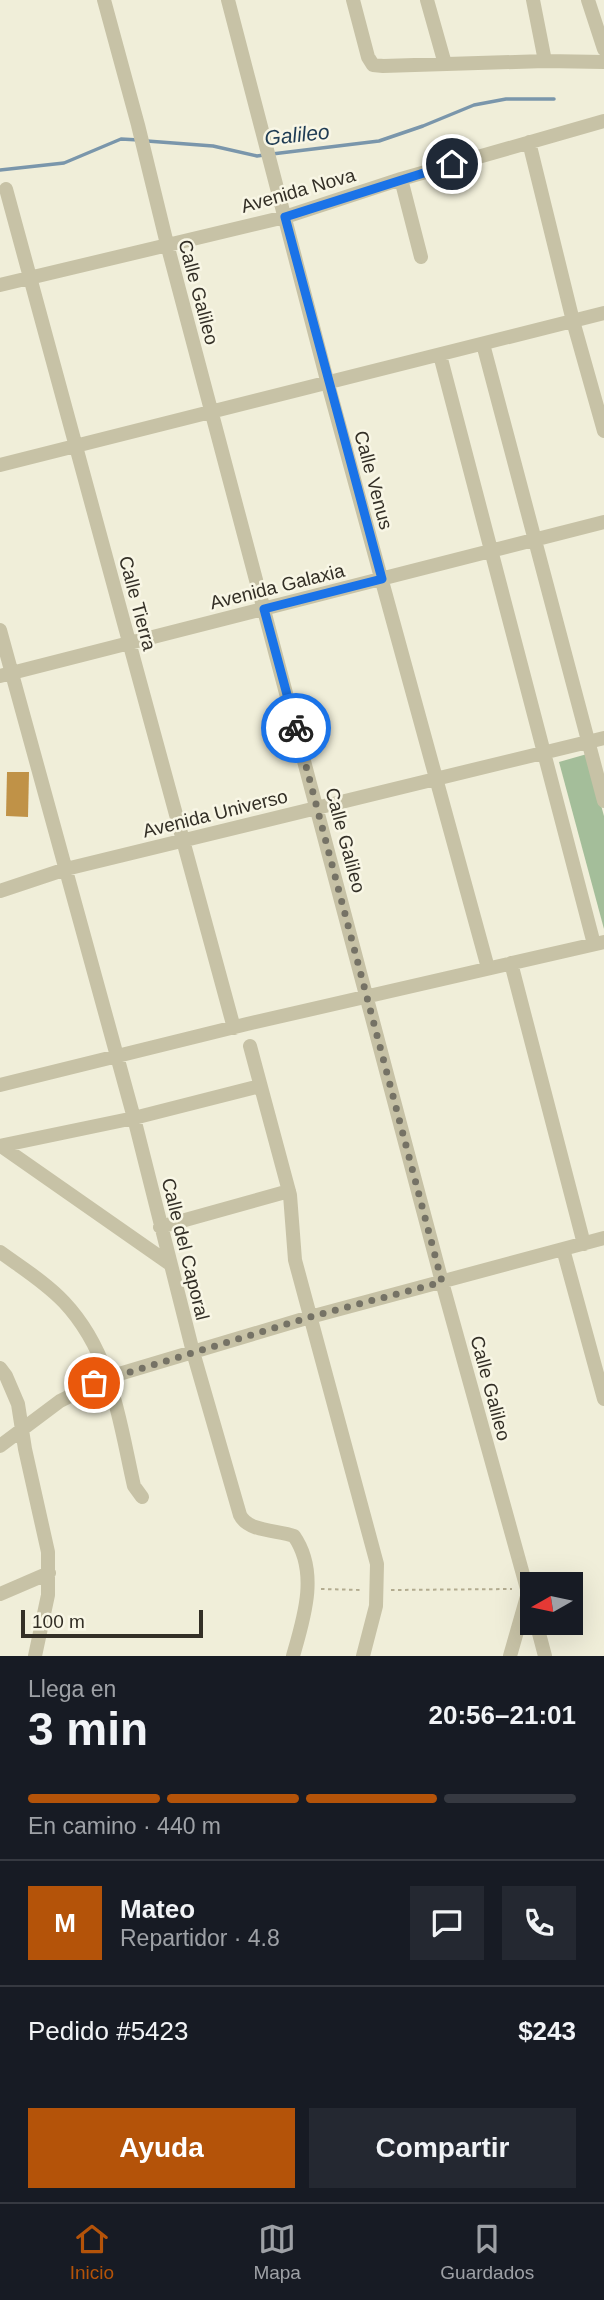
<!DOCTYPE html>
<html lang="es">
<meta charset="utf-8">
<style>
:root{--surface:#171b24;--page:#242831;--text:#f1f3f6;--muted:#9ea1a6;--line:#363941;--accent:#b45309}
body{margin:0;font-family:Arial,sans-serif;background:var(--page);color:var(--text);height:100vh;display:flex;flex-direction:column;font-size:26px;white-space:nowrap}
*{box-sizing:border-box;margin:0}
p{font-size:23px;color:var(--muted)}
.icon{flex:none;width:38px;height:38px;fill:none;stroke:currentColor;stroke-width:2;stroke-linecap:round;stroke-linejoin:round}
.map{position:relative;height:1656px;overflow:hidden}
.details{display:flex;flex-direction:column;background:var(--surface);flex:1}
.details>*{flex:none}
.needle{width:46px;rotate:261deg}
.tools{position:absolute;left:520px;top:1572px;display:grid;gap:14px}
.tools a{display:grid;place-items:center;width:63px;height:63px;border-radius:0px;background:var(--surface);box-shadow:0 7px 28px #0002;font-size:35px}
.scale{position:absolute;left:21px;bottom:18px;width:182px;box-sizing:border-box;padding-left:7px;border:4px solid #332f26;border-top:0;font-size:19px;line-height:24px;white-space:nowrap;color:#332f26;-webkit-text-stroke:5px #f8f6e5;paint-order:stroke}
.pin{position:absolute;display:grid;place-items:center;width:60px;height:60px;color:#fff;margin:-30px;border:4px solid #fff;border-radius:50%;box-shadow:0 2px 7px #0007}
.courier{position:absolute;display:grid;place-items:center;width:70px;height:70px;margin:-35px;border:5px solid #1a73e8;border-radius:50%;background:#fff;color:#222;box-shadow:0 2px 9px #0007}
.summary em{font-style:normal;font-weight:600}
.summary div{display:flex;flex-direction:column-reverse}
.summary{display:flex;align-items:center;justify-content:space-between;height:119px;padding:0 28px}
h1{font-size:46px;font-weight:600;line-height:52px}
.bar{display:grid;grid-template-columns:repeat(4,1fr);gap:10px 7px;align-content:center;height:84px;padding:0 28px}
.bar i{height:9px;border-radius:5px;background:var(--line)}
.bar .on{background:var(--accent)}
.bar p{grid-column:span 4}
.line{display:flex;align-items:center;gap:18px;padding:0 28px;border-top:2px solid var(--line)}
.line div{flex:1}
.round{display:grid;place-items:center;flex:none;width:74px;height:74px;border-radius:0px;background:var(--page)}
.primary-button{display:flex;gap:14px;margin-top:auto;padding:14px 28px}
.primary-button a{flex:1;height:80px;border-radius:0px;background:var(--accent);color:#fff;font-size:28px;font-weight:600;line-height:80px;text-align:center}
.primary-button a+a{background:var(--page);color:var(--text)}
.tab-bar{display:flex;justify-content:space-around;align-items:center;height:98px;border-top:2px solid var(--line);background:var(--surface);font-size:19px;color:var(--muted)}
.tab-bar a{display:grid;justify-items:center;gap:4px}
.tab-bar .on{color:var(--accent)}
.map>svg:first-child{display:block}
</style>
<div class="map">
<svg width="604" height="1656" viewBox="0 0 604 1656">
<rect width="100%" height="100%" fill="#f0eed9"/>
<!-- green -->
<path fill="#a4be9a" d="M587 754 604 816V929L559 762Z"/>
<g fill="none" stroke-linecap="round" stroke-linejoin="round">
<!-- stream -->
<path stroke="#7a96ab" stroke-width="3.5" d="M147 141 213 146 257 156 264 155
M272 154 379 141 423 126 474 105 506 99H554
M0 170 64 163 121 139 139 140"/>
</g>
<!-- building -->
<path fill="#c09247" d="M7 772H29L28 817 6 816Z"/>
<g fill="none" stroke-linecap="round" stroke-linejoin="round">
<!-- path -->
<path stroke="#b3ac90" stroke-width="2" stroke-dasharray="3.5 3.5" stroke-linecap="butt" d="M321 1589 361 1590
M391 1590 512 1589"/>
<!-- minor -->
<path stroke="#c7c2a6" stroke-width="14" d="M104 0 138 125 167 244 442 1282 532 1607
M228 0 328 384 488 968
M353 0 368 57 373 65 383 66 545 61 604 62
M427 0 445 64
M533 0 545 61
M588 0 604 49
M529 142 573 321 604 431
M401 179 421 257
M6 189 234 1028
M0 285 285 217 401 179 604 121
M483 344 604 801
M440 355 594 944
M0 465 604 313
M0 630 134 1118 193 1352 240 1515C248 1532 278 1530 294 1536 319 1572 304 1618 293 1656
M0 676 604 522
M0 891 66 869 604 738
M511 963 584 1244
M250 1046 290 1195 295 1260 377 1564 376 1606 363 1656
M0 1085 247 1024 604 942
M0 1146 134 1118 260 1086
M1 1146 170 1264
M160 1227 289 1191
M563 1249 604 1399
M0 1252C22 1268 45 1282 64 1302 112 1353 119 1420 134 1486L142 1497
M0 1368 6 1376 18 1404 25 1449 48 1552V1595L35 1656
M0 1446 60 1401 109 1377 310 1317 604 1238
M0 1594 49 1573
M536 1622 545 1656
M510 1656 528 1593"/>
</g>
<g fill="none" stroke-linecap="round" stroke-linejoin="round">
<!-- done -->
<path stroke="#757265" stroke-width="7" stroke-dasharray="0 12.6" d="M94 1383 310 1317 442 1282 296 728"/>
<!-- route -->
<path stroke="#1a73e8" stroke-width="9" d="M296 728 264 609 382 579 285 217 452 164"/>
</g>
<g text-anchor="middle" stroke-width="5" stroke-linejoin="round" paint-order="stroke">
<!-- street labels -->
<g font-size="19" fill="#332f26" stroke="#f8f6e5">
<text transform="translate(298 190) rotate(-16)" y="7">Avenida Nova</text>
<text transform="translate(199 292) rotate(75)" y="7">Calle Galileo</text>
<text transform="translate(374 480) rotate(75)" y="7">Calle Venus</text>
<text transform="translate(277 586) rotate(-14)" y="7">Avenida Galaxia</text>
<text transform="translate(138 603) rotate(75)" y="7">Calle Tierra</text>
<text transform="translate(215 813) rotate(-14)" y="7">Avenida Universo</text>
<text transform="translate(346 840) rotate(75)" y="7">Calle Galileo</text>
<text transform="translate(186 1249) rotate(76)" y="7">Calle del Caporal</text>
<text transform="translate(491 1388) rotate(75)" y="7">Calle Galileo</text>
</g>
<!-- water labels -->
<g font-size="21" font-style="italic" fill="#1e3b53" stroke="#f8f6e5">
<text transform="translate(297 135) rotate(-6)" y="7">Galileo</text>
</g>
</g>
</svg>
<div class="tools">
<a><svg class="needle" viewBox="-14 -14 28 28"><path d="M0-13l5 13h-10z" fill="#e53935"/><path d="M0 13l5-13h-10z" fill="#9ea1a6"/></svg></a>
</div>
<div class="scale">100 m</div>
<div class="pin" style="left:94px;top:1383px;background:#ea580c"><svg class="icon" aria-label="bag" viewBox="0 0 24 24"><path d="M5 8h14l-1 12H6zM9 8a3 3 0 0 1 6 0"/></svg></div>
<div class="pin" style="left:452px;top:164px;background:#1f2937"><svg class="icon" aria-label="home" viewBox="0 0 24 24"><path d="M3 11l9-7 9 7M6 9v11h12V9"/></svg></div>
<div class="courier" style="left:296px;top:728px"><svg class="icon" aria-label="bike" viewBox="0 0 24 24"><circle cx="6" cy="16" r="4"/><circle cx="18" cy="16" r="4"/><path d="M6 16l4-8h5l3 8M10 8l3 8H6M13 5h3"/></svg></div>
</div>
<section class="details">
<div class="summary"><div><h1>3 min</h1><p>Llega en</p></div><em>20:56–21:01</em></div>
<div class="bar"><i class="on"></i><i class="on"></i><i class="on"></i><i></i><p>En camino · 440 m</p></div>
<div class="line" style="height:126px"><b class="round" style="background:var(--accent);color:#fff">M</b><div><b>Mateo</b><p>Repartidor · 4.8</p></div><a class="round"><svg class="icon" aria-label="chat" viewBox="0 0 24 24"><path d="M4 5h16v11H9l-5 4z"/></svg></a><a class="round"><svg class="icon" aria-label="phone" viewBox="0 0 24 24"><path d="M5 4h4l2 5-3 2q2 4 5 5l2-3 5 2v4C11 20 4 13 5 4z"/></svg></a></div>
<div class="line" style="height:91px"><div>Pedido #5423</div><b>$243</b></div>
<div class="primary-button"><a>Ayuda</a><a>Compartir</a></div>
</section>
<nav class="tab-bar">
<a class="on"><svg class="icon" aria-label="home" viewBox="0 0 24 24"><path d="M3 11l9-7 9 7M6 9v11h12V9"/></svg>Inicio</a>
<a><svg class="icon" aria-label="map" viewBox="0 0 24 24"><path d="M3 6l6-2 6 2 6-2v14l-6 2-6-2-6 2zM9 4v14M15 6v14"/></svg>Mapa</a>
<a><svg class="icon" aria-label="saved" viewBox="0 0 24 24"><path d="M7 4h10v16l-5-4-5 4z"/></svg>Guardados</a>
</nav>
